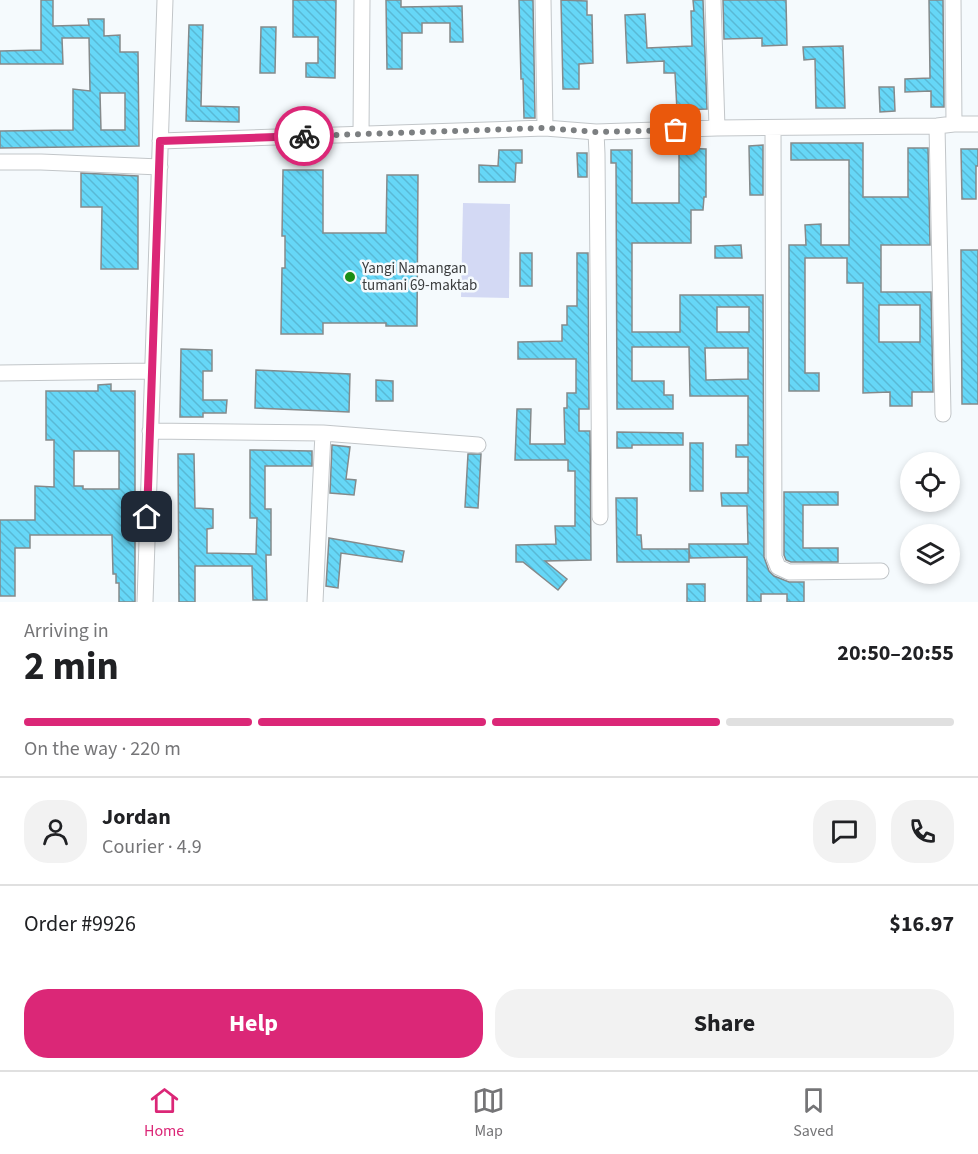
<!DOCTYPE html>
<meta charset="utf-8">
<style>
:root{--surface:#fff;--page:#f2f2f2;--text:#202124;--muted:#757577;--line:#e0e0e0;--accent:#db2777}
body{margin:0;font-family:"Source Sans 3",sans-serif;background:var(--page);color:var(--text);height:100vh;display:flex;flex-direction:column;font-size:22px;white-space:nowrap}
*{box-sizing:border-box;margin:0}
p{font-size:20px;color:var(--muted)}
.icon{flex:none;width:33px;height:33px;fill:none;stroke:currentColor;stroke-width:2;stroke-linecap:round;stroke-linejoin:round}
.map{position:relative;height:602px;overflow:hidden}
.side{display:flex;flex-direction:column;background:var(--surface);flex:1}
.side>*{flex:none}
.fabs{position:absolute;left:900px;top:452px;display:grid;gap:12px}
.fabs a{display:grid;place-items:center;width:60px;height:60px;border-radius:50%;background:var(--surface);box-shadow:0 3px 9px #0003;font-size:30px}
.pin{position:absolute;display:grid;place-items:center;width:51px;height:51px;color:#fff;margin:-26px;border-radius:12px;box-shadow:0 3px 9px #0006}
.courier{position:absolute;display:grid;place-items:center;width:60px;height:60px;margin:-30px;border:4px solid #db2777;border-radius:50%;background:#fff;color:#222;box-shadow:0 2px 8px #0007}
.overview em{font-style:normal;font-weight:700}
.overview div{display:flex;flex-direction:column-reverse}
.overview{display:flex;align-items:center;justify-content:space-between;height:102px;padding:0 24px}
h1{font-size:39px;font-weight:700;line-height:45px}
.bar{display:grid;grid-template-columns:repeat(4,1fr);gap:9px 6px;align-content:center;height:72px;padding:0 24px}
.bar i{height:8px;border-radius:4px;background:var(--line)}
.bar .current{background:var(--accent)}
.bar p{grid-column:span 4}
.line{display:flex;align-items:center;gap:15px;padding:0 24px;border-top:2px solid var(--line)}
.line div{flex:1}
.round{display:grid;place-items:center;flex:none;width:63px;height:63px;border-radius:24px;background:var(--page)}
.cta{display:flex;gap:12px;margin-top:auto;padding:12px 24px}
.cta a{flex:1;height:69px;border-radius:24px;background:var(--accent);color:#fff;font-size:24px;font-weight:700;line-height:69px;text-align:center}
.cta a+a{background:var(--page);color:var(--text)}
.tabs{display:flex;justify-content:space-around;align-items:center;height:84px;border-top:2px solid var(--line);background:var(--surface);font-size:16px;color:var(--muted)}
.tabs a{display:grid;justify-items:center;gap:3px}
.tabs .current{color:var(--accent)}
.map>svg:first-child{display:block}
</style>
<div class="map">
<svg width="978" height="602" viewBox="0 0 978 602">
<defs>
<pattern id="building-back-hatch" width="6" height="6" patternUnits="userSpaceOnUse" patternTransform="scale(1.5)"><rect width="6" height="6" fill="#66d7f7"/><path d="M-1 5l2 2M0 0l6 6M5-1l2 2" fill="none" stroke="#59b9d5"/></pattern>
</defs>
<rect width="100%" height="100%" fill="#f5fafd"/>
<!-- pitch -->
<path fill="#d3d9f4" d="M463 203 510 204 509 298 461 297Z"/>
<!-- building -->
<path fill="url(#building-back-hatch)" stroke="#858a8b" stroke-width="1.5" fill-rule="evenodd" d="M41 0H53V26L89 25 88 19H104V36L120 35V52H138L139 146 0 148V131L73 130V89L90 91 89 38H62L63 64H0V51L41 50ZM100 93H125V130H101Z
M293 0H336L335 78 306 77V63H318V37H293Z
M386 0H401V7L462 6 463 42H450V23H422V33H402V69H387Z
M519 0H533L535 118H524L523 79H521Z
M561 0 587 1V15H592L593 63 579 64V89H563Z
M693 0H703L707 109 677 110 675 73H664V61L627 63 625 15 645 14 647 48 692 46 691 11H694Z
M723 0H786L787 45 762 46V38L724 39Z
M929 0H943L944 107H931V91L905 92V79L930 78Z
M189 25H203L201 106 239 107V122L186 121Z
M261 27H276L275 73H260Z
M843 46 845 108H816L815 59 804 60 803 47Z
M879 87H894L895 111 880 112Z
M791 143H863V197H908V148H928L930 245H881V292H931L933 392H912V406H890V392L863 393V283H847V258H805V373H819V391H789V245H806L805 225 821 224V245H849V160H791ZM879 305H920V342H879Z
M763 145V195H750L749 146Z
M679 148 706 149V197H704L703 210H691V243H632V332H680V295H763L764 557 769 571 774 576 789 582H804V602H787V594H761V602H747V557L690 558 689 549V562H617L616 498H637V535H641L642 549H689V544H748L747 506H722L721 493H748V457H736V445H748V396H690L689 347H632V381H664V395H673V409H617L616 163H611V150H632V203H679ZM717 307H749V332H717ZM705 348H748V379L706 380Z
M961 149H978V166H976V199H962Z
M499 150H522V163H516L515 182H479V165L498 166Z
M577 153H587V177H578Z
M283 170H323V233H386L387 175H418L417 326H386V323H323V334H281L282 268H285V236H282Z
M81 173 138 176V269H101L102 207H81Z
M741 245 742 258H715V246Z
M961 250H978V404H962Z
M520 253H532V286H520Z
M577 253H588L589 409H579V431H590L591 560 545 561 567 579 558 590 523 562H516V545L556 544 555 526H575V471H568V460H515L517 409H531L530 444H565L564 408H567V393H576V359H518V342L562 341V325H567V306H577Z
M181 349 212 350V371H203V400H227L226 413H203V417H180Z
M256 370 350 374 349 412 255 408Z
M376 380 393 381V401H376Z
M111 384V391H135V602H119V583H116V574H113L112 535H30V548H15V596H0V520H35V486L54 487V440H46V391H98V385ZM74 451H119V489H83V486H74Z
M617 432 683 433V445H632V448H617Z
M690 443H703V491H690Z
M332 445 350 447 346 479 356 480 354 495 330 493Z
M250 450 312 451V466H265V509H271V555H266L267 600H253L252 566H195V602H179L178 454H194L195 508 213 509V528L207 529V553L256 554 257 518H250Z
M468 454H481L478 508 465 507Z
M784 492H838V505H803V548H838V562H791L786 560 784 555Z
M329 538 404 551 402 562 341 553 338 588 326 586Z
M687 584H705V602H687Z"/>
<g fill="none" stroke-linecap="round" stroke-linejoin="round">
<defs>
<path id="street" d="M543 0 545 128 596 132 597 154 600 517
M713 0 717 128
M953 0 954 124
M937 126 943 414
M773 128 774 557 778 567 789 572 881 571
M596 132 717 128 937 126 954 124H978
M361 134 362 0
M160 141 545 128
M0 162H41L160 167
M0 373 152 371
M150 431 323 433 315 602
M323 433 478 445
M145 602 165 0"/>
</defs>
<!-- street casing -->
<use href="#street" stroke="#c2c6c9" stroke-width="17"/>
<!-- street -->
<use href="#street" stroke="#fff" stroke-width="15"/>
</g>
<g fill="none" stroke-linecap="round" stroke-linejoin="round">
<!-- done -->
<path stroke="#7c7f81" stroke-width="6" stroke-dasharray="0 10.8" d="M304 136 545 128 596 132 676 130"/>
<!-- route -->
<path stroke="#db2777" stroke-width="8" d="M147 517 160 141 304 136"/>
</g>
<!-- markers -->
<circle fill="#1a8d14" stroke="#f5fafd" stroke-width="2" cx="350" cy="277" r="6"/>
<g text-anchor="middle" stroke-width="5" stroke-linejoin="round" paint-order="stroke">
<!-- poi labels -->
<g font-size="15" fill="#3b3d3e" stroke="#f5fafd" text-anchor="start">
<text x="362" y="273">Yangi Namangan<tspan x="362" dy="17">tumani 69-maktab</tspan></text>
</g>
</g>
</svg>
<div class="fabs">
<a><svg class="icon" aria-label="locate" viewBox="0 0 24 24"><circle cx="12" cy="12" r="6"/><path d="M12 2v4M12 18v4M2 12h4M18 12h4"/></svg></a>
<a><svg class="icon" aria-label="layers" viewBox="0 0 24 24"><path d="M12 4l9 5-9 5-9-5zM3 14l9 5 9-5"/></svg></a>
</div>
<div class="pin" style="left:676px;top:130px;background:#ea580c"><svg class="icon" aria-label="bag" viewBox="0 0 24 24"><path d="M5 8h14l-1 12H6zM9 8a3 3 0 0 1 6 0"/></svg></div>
<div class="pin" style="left:147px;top:517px;background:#1f2937"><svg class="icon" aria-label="home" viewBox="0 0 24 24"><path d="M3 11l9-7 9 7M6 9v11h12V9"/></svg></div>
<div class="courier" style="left:304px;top:136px"><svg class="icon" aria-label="bike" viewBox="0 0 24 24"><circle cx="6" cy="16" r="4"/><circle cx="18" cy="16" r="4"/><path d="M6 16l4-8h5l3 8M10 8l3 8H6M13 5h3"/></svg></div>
</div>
<section class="side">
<div class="overview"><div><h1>2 min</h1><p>Arriving in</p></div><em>20:50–20:55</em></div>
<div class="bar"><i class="current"></i><i class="current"></i><i class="current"></i><i></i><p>On the way · 220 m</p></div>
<div class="line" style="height:108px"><a class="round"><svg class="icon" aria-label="person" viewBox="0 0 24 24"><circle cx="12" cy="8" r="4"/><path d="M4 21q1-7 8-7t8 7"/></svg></a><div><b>Jordan</b><p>Courier · 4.9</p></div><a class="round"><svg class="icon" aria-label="chat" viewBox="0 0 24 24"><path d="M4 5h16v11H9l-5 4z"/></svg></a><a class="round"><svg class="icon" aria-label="phone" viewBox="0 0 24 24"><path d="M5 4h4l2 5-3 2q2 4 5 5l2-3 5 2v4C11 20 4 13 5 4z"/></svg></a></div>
<div class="line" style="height:78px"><div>Order #9926</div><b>$16.97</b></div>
<div class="cta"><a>Help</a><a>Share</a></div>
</section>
<nav class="tabs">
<a class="current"><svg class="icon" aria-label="home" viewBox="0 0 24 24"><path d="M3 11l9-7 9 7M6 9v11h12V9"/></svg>Home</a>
<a><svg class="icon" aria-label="map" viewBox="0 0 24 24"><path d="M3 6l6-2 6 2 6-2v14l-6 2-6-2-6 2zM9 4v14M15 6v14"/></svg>Map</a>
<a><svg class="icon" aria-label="saved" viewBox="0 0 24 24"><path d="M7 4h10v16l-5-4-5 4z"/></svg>Saved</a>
</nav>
